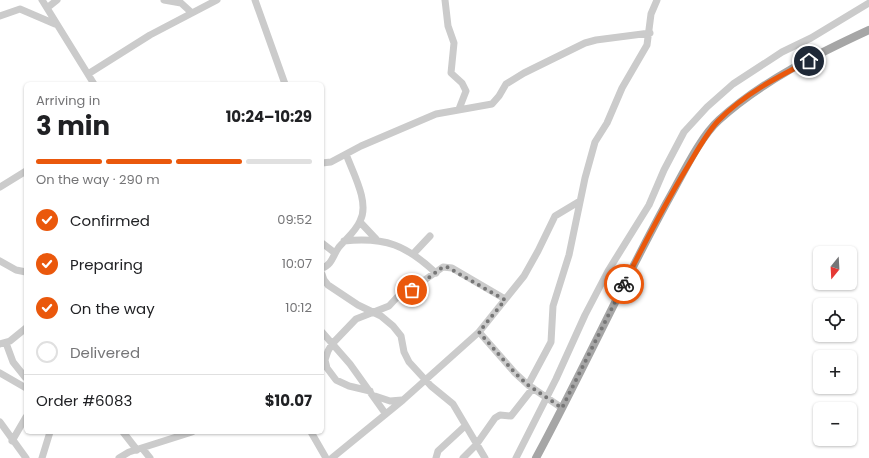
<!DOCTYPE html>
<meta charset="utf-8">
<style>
:root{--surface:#fff;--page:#f6f6f6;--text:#202124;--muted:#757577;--line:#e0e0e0;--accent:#ea580c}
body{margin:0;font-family:Poppins,sans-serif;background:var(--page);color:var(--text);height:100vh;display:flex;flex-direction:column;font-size:15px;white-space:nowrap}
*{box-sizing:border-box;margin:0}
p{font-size:13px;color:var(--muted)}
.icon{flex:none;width:22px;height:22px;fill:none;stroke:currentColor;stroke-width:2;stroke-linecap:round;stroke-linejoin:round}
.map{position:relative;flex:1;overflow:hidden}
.sheet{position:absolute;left:24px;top:82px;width:300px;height:352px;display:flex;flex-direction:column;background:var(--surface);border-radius:6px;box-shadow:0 1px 3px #0004}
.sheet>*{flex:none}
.needle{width:26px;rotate:198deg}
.controls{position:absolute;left:813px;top:246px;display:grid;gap:8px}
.controls a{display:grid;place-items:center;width:44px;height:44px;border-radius:6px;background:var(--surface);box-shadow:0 1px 3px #0004;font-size:20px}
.pin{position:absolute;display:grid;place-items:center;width:34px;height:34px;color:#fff;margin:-17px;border:2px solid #fff;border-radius:50%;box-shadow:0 1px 4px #0007}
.courier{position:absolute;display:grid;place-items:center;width:40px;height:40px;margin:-20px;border:3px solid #ea580c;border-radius:50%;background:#fff;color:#222;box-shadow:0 1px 5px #0007}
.head em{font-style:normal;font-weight:700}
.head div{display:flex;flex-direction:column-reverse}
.head{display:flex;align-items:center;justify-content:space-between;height:68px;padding:0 12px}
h1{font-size:26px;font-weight:700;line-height:30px}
.bar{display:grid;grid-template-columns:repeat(4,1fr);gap:6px 4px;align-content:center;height:48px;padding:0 12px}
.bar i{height:5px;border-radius:3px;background:var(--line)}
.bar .current{background:var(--accent)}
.bar p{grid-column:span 4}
.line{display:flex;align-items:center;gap:10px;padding:0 12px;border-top:1px solid var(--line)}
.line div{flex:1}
ol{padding:0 12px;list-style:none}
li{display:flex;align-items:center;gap:12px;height:44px}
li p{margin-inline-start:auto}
li .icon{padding:4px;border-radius:50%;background:var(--accent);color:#fff;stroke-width:4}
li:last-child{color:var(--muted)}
li i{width:22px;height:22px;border:2px solid var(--line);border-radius:50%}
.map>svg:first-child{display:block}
</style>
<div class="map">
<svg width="869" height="458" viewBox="0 0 869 458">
<rect width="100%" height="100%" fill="#fff"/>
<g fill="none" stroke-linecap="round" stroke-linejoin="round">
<!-- minor -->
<path stroke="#cbcbcb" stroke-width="7" d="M42 0 94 84
M164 0 181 3 192 13
M255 0 285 84
M445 0 448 26 454 43 451 73 462 83 466 91 459 109
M47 8 57 0
M0 16 20 9 55 24
M88 74 150 35 217 0
M322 163 331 162 361 146 436 114 492 104 499 96 506 84 524 73 585 43 596 40 650 33
M0 187 26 171
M360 222 376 239
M344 241C386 237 406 245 436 273
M322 243 335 253
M414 253 430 236
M0 261 16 270 26 272
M322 268C332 265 333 255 339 247 346 239 356 231 360 221 370 203 353 173 346 154
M322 274 324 280 328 285 358 305 381 316 393 326 401 336 404 352 409 362 431 386 453 404 485 458
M322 332 350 364 385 413
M479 332 515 373 528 385 562 408
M6 343 13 362 25 377
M0 344 10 341 26 328
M0 373 26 388
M528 385 551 342 553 306 569 255 585 178 595 142 607 123 622 88 647 45 651 14 657 0
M370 391 349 386 336 380 327 368 325 360 328 351 332 344 356 319 389 306 401 293 412 289 443 267 452 268 505 299
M375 396 390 401 402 400
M0 422 26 458
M123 432 137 450
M311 432 326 458
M12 441 26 417
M142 448 150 458
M42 458 50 432
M119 458 129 452 192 432
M332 458 403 400 479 332 524 276 538 251 555 216 580 201
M436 458 438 451 465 426
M463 458 476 445 495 418 500 415 511 416 533 388
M516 458 556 379 585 315 608 271 649 205 664 170 684 132 707 107 733 84 782 52 811 38 869 3"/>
<!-- major -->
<path stroke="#a6a6a6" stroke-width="8" d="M536 458C582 373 621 286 667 202 681 178 699 138 719 120 762 81 817 54 869 30"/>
</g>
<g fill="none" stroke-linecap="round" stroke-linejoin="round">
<!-- done -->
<path stroke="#777" stroke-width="4" stroke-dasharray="0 7.2" d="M412 290 443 267H447L505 300 479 332 515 373 528 385 562 408 624 284"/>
<!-- route -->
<path stroke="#ea580c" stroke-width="5" d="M624 284C644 244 665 204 688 166 697 151 706 134 718 121 743 95 777 77 809 61"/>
</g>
</svg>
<div class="controls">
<a><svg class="needle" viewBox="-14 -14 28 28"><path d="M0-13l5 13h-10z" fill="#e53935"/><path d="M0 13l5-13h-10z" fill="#757577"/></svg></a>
<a><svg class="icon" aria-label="locate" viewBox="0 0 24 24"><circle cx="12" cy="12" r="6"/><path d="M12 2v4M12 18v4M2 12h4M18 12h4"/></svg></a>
<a>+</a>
<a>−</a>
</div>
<div class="pin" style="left:412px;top:290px;background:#ea580c"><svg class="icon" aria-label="bag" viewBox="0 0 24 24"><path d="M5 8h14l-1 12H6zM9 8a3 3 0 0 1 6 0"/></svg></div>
<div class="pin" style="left:809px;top:61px;background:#1f2937"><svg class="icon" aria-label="home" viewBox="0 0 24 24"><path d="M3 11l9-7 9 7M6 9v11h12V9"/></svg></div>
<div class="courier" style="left:624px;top:284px"><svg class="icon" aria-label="bike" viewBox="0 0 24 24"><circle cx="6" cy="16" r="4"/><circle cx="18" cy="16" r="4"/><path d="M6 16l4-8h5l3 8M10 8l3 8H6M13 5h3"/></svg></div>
<section class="sheet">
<div class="head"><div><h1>3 min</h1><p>Arriving in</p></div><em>10:24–10:29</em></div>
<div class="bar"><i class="current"></i><i class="current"></i><i class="current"></i><i></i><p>On the way · 290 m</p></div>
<ol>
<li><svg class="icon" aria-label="check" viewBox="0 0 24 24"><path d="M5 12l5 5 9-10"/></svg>Confirmed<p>09:52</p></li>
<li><svg class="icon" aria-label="check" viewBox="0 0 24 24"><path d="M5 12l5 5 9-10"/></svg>Preparing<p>10:07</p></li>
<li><svg class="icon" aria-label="check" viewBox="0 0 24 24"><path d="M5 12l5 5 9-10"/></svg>On the way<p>10:12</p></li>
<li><i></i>Delivered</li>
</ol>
<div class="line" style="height:52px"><div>Order #6083</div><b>$10.07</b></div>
</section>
</div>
